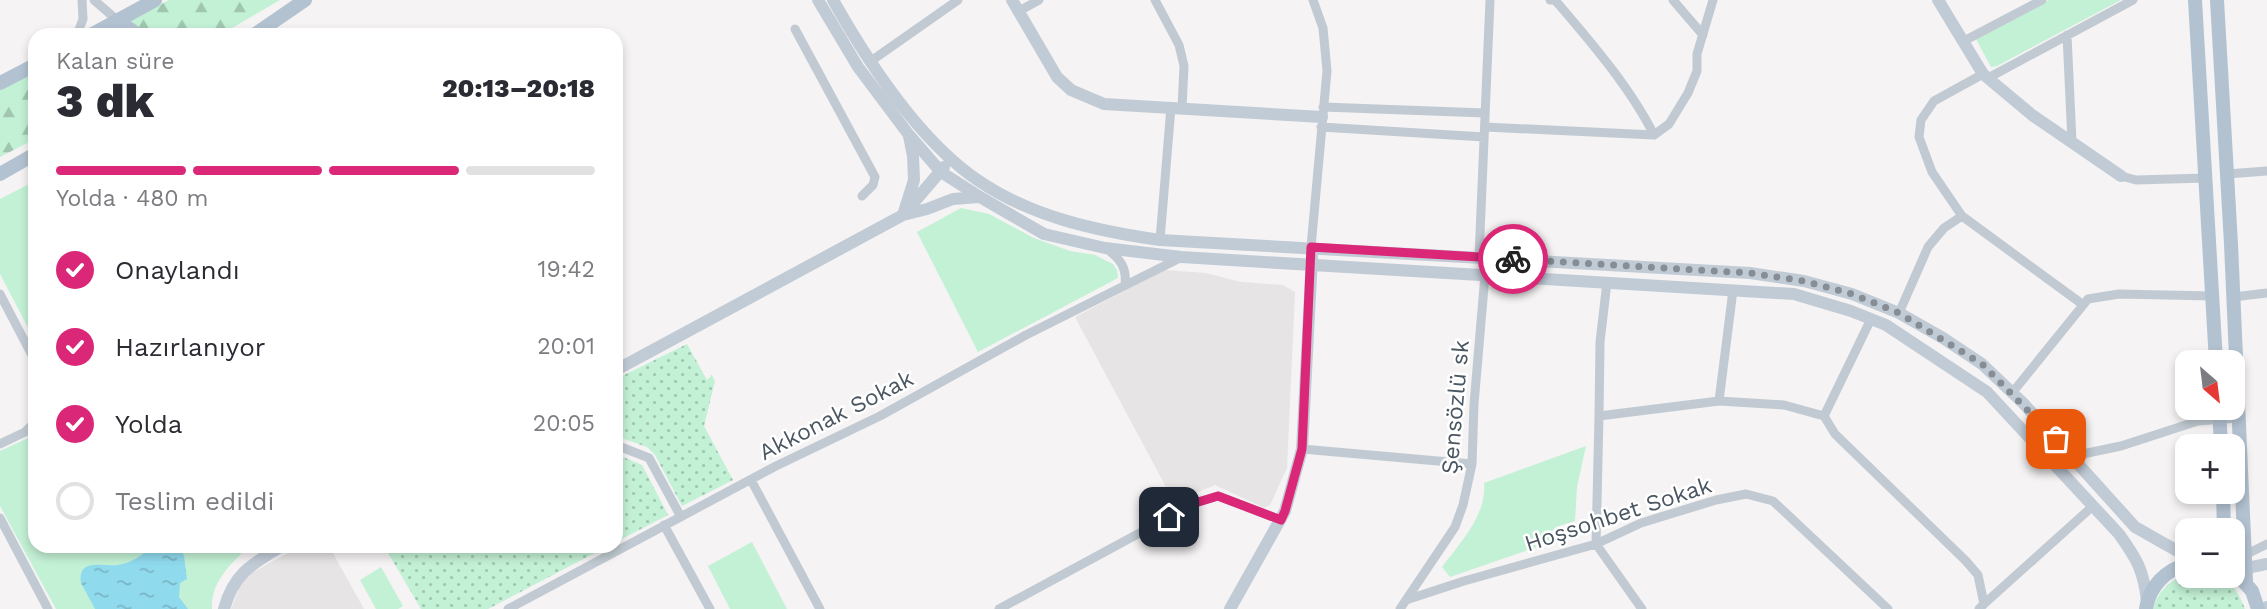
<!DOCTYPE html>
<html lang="tr">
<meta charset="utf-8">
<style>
:root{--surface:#fff;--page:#f2f2f3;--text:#2b2b33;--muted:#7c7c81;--line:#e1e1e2;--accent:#db2777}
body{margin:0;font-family:"Work Sans",sans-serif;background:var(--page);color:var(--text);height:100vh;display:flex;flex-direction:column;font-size:26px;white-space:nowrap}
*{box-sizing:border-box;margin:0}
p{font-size:23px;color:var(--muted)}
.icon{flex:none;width:38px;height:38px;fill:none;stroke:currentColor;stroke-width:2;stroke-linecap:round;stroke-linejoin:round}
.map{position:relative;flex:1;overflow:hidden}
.sheet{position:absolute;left:28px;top:28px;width:595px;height:525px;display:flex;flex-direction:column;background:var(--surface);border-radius:21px;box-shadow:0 4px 10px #0003}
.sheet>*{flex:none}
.needle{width:46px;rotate:152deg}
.buttons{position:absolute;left:2175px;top:350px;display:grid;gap:14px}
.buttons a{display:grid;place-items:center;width:70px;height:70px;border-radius:14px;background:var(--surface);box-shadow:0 4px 10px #0003;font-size:35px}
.pin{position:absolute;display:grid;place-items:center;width:60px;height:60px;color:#fff;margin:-30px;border-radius:14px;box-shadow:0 4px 10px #0006}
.courier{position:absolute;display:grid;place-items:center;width:70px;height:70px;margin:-35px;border:5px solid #db2777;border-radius:50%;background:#fff;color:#222;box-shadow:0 2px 9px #0007}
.summary em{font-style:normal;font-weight:800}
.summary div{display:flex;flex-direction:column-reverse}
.summary{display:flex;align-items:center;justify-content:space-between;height:119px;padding:0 28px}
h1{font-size:46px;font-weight:800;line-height:52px}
.bar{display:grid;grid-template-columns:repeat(4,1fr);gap:10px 7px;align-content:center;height:84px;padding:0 28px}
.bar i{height:9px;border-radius:5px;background:var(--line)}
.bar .current{background:var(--accent)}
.bar p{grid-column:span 4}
ol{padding:0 28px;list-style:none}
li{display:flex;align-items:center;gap:21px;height:77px}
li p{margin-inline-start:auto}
li .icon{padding:7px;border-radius:50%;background:var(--accent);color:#fff;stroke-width:4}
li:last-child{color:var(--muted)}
li i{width:38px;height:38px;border:4px solid var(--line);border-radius:50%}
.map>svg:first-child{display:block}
</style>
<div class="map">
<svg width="2267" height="609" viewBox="0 0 2267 609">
<defs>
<pattern id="grass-dots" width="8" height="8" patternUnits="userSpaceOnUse" patternTransform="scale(1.75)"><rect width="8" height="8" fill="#c3f1d5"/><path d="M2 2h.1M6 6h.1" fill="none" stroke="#a0c6b0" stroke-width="1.8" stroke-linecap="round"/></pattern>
<pattern id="forest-firs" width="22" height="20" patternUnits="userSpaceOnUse" patternTransform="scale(1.75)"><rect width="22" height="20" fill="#c3f1d5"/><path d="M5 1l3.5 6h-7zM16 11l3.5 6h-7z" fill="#a0c6b0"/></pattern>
<pattern id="water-ripples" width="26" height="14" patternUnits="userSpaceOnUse" patternTransform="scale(1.75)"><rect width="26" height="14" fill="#90daee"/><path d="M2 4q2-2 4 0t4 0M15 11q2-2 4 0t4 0" fill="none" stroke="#78b4c4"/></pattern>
</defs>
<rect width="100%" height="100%" fill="#f5f3f3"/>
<!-- education -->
<path fill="#e6e4e5" d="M1165 270 1206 273 1241 282 1283 285 1295 292 1287 468 1270 505 1264 508 1215 485 1174 502 1075 317Z
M300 546H329L364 609H231L243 578Z"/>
<!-- grass -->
<path fill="url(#grass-dots)" d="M687 344 707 380 712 375 715 381 704 426 733 480 682 506 655 455 647 447 616 436V379Z
M616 454 642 465 668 515 616 542Z
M384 546H608L488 609H421Z
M2187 574 2188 576C2219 576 2233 576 2245 609H2153C2158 591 2170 580 2187 574Z"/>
<!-- forest -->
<path fill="url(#forest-firs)" d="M169 0H280L220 35H148L127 22Z
M35 71V139L0 157V90Z"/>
<!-- green -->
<path fill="#c3f1d5" d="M2049 0H2121L1997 66 1991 67 1976 39Z
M35 181V341L0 274V199Z
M961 208 989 214 1034 238 1070 251 1095 255 1113 264 1117 270 1118 278 978 352 917 232Z
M35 435V546H249C232 563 210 582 212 609H56L0 506V451Z
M1586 446 1577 487 1575 521 1556 527 1550 533 1551 542 1450 577 1442 567C1460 543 1487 515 1484 483Z
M752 542 787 609H730L708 566Z
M381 567 403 606 398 609H376L360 580Z"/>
<!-- water -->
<path fill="url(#water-ripples)" d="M152 546H180L184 556 187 579 180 583 179 597 188 609H95L81 583C77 557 104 567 118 565 131 563 143 555 152 546Z"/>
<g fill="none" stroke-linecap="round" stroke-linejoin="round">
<!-- street -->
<path stroke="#c1cad2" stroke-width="9" d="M94 0 117 20
M1155 0 1179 45 1184 66 1182 108
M1550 0H1555C1590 41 1630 87 1654 135
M1673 0 1703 35
M1019 11 1039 0
M795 29 875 177 873 185 862 196
M77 35 83 19 82 0
M2067 35 2072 142
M1962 42 2042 0
M871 61 958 0
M1983 74 1934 101 1921 120 1919 137 1932 172 1962 216 2082 304
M1988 78 2133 0
M1323 107 1485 113
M1321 127 1484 137
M1485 127 1654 135 1669 124 1688 93 1697 71V54L1713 0
M2227 174 2267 171
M2121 176 2136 180 2206 178
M1160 240 1171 107
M1311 247 1327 71 1323 28 1313 0
M1107 249C1120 259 1127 267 1125 285
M1479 257 1490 0
M0 294 35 361
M2233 297 2267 293
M1899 313 1928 247 1944 228 1962 216
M2012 393 2088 299 2119 294 2213 296
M1719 401 1733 290
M1599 416 1600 342 1607 282
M1824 416 1871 319
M0 444 25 432 35 422
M616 445 649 458 681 517
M1302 449 1472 464
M2073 456 2121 446 2198 421 2238 418
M751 480 820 609
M0 518 48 609
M664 525 710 609
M2245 555 2267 544
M1406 600 1464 581 1596 544 1641 523 1716 500 1746 494 1773 501 1888 609
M1984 604 2093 506
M508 609 776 466 880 416 1026 335 1180 258
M999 609 1195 503 1218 496 1281 520
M1400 609 1455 527 1463 505 1472 464 1474 404 1485 275
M1642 609 1596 544 1599 416 1719 401 1784 405 1824 416 1835 434 1966 561 1978 575 1984 604 1979 609"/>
<!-- secondary -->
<path stroke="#c1cbd6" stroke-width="12" d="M818 0 858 67 909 135 941 172 980 197 1044 234 1105 248 1181 257 1794 294 1851 311 1886 325 1987 392 2119 534C2137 559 2144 571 2147 602
M833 0C868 62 919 141 979 181 1032 217 1097 231 1160 240L1750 273 1804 281 1852 294 1899 313 1943 338 1982 364 2023 403 2135 527 2188 557
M1012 0 1057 77 1071 90 1104 104 1322 117
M1938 0 1983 74 2032 115 2121 176
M909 136 913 156 914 180 903 215 927 209 953 199 979 197
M616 370 903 215 944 167
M2237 570 2267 564
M224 609C234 573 252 564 282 546
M1230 609 1285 511 1302 449 1312 257
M2266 609 2267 607"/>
<!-- primary -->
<path stroke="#b3c2d1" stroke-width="14" d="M2195 0 2216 362
M2217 0 2231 244 2246 582
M117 20 138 35
M91 35 155 0
M254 35 305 0
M0 83 35 65
M0 174 35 154
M2219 408 2221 446
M2223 492 2224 530
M2233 570 2252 591 2258 609
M2146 609C2149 587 2166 569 2188 564"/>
</g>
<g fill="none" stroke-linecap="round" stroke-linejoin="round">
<!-- done -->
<path stroke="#868d94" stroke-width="7" stroke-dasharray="0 12.6" d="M1513 259 1750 273 1804 281 1852 294 1899 313 1982 364 2056 439"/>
<!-- route -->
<path stroke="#db2777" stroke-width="9" d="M1169 517 1195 503 1218 496 1281 520 1285 511 1302 449 1311 247 1513 259"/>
</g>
<g text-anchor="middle" stroke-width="5" stroke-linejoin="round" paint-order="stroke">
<!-- street labels -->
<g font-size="23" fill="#4a5661" stroke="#fff">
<text transform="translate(1455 407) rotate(-85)" y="8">Şensözlü sk</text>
<text transform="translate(836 415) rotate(-27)" y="8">Akkonak Sokak</text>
<text transform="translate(1618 514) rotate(-18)" y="8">Hoşsohbet Sokak</text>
</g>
</g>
</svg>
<div class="buttons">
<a><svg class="needle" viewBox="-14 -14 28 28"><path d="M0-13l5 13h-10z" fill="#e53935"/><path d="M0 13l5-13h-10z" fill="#7c7c81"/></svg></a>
<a>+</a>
<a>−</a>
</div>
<div class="pin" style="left:2056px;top:439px;background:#ea580c"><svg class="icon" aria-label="bag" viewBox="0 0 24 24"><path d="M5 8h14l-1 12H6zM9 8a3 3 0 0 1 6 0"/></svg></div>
<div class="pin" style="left:1169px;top:517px;background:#1f2937"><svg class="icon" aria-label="home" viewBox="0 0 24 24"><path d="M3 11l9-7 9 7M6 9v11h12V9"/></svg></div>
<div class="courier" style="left:1513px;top:259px"><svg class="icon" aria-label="bike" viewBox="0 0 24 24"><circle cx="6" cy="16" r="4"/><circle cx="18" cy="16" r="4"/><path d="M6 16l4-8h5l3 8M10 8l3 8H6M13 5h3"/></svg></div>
<section class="sheet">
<div class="summary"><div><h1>3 dk</h1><p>Kalan süre</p></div><em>20:13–20:18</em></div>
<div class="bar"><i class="current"></i><i class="current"></i><i class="current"></i><i></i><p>Yolda · 480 m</p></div>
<ol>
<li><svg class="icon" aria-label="check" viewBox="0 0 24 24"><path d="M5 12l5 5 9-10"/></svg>Onaylandı<p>19:42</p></li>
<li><svg class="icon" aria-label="check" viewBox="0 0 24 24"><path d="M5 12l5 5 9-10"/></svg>Hazırlanıyor<p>20:01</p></li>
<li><svg class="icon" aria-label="check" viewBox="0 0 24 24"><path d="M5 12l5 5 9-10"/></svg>Yolda<p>20:05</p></li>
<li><i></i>Teslim edildi</li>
</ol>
</section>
</div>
